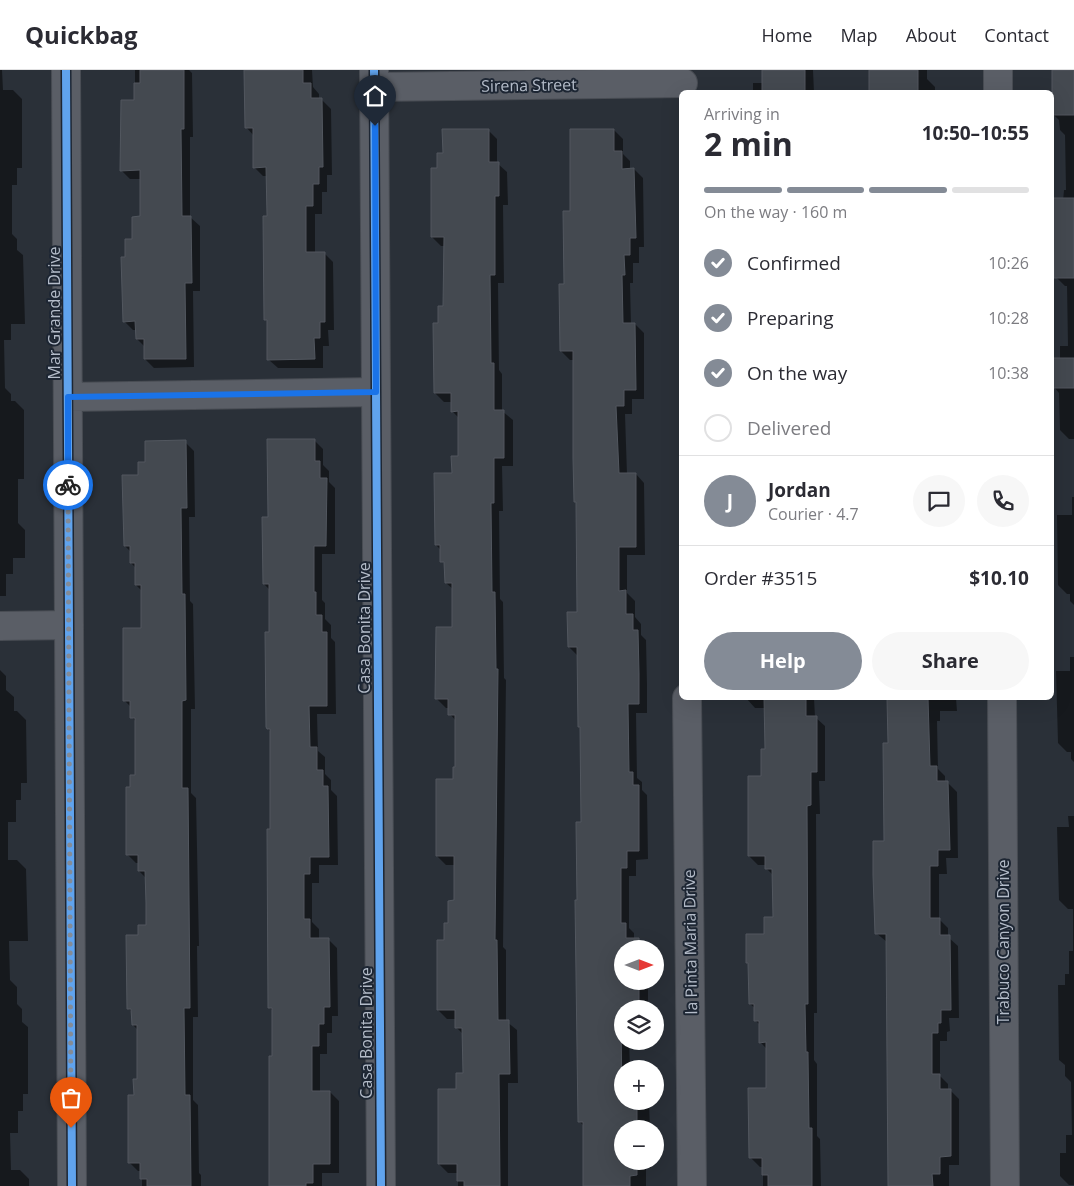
<!DOCTYPE html>
<meta charset="utf-8">
<style>
:root{--surface:#fff;--page:#f7f7f7;--text:#2b2b33;--muted:#7c7c81;--line:#e1e1e2;--accent:#848b96}
body{margin:0;font-family:"Open Sans",sans-serif;background:var(--page);color:var(--text);height:100vh;display:flex;flex-direction:column;font-size:19px;white-space:nowrap}
*{box-sizing:border-box;margin:0}
p{font-size:16px;color:var(--muted)}
.icon{flex:none;width:28px;height:28px;fill:none;stroke:currentColor;stroke-width:2;stroke-linecap:round;stroke-linejoin:round}
.map{position:relative;flex:1;overflow:hidden}
.details{position:absolute;left:679px;top:20px;width:375px;height:610px;display:flex;flex-direction:column;background:var(--surface);border-radius:8px;box-shadow:0 5px 20px #0002}
.details>*{flex:none}
.needle{width:32px;rotate:90deg}
.tools{position:absolute;left:614px;top:870px;display:grid;gap:10px}
.tools a{display:grid;place-items:center;width:50px;height:50px;border-radius:50%;background:var(--surface);box-shadow:0 5px 20px #0002;font-size:25px}
.pin{position:absolute;display:grid;place-items:center;width:42px;height:42px;color:#fff;margin:-51px -21px;border-radius:50% 50% 50% 0;rotate:-45deg;box-shadow:0 0 5px #0007}
.pin .icon{rotate:45deg}
.courier{position:absolute;display:grid;place-items:center;width:50px;height:50px;margin:-25px;border:4px solid #1a73e8;border-radius:50%;background:#fff;color:#222;box-shadow:0 1px 6px #0007}
.headline em{font-style:normal;font-weight:700}
.headline div{display:flex;flex-direction:column-reverse}
.headline{display:flex;align-items:center;justify-content:space-between;height:85px;padding:0 25px}
h1{font-size:32px;font-weight:700;line-height:38px}
.bar{display:grid;grid-template-columns:repeat(4,1fr);gap:8px 5px;align-content:center;height:60px;padding:0 25px}
.bar i{height:6px;border-radius:4px;background:var(--line)}
.bar .on{background:var(--accent)}
.bar p{grid-column:span 4}
.line{display:flex;align-items:center;gap:12px;padding:0 25px;border-top:1px solid var(--line)}
.line div{flex:1}
.round{display:grid;place-items:center;flex:none;width:52px;height:52px;border-radius:26px;background:var(--page)}
ol{padding:0 25px;list-style:none}
li{display:flex;align-items:center;gap:15px;height:55px}
li p{margin-inline-start:auto}
li .icon{padding:5px;border-radius:50%;background:var(--accent);color:#fff;stroke-width:4}
li:last-child{color:var(--muted)}
li i{width:28px;height:28px;border:2px solid var(--line);border-radius:50%}
.cta{display:flex;gap:10px;margin-top:auto;padding:10px 25px}
.cta a{flex:1;height:58px;border-radius:30px;background:var(--accent);color:#fff;font-size:20px;font-weight:700;line-height:58px;text-align:center}
.cta a+a{background:var(--page);color:var(--text)}
header{display:flex;align-items:center;gap:30px;box-sizing:border-box;height:70px;padding:0 25px;background:var(--surface);border-bottom:1px solid var(--line)}
header strong{font-size:24px}
nav{display:flex;gap:28px;margin-inline-start:auto;font-size:18px}
.map>svg:first-child{display:block}
</style>
<header>
<strong>Quickbag</strong>
<nav><a>Home</a><a>Map</a><a>About</a><a>Contact</a></nav>
</header>
<div class="map">
<svg width="1074" height="1116" viewBox="0 0 1074 1116">
<rect width="100%" height="100%" fill="#2a3038"/>
<!-- shadow -->
<path fill="#0007" d="M0 0H2L3 20H13L22 29V98H17V115H12V164L17 169V180L23 185 25 254H11V270H4L5 318 11 324V331H15L24 340V409H18V453L25 460V488H13V504H6V526H0Z
M135 0H189L192 3 193 67H190V147L200 156V221H193L194 297 154 298 145 289V277L137 269V260H133L124 251 126 189 141 148V109H130L121 100 135 31Z
M245 0H312L313 17 319 24V30H322L331 39 332 105H327V122H322V144H315V183H324L333 192 334 260H328L329 276H323V298H278L269 290V253L266 250 267 106H263L254 97V66L246 57Z
M763 0H813L814 22H753V13H763Z
M870 0H927V9L935 17V20H943L945 22H872L870 21Z
M1053 0H1074V369H1069L1060 360 1059 323 1054 317 1060 289V276H1068L1067 216H1065L1056 207 1064 120H1066L1065 65 1060 60 1059 50 1053 44Z
M488 60 497 69V93L507 102 508 135H503L504 213H498L499 300 502 304V341L513 350V396H502L503 441H499L500 529 503 532 504 608 506 610 503 877 506 880V951L517 960 518 1013H508V1116H458V1103H448L439 1094 457 1021 464 1005 463 964 456 957V949H447L438 940 445 871 455 832V795H446L437 786 456 698V651L450 644 449 638H446L437 629 454 558V520L446 513V495L442 491V481L436 475 453 404 459 387V348L452 341V332H444L435 323 439 255 444 237 445 176H441L432 167 438 99 444 84Z
M614 60 623 69V84L630 91V100L634 99 643 108 644 177H639V193H633V213H630L631 254H635L644 263V329H632V344H625L627 404H636L644 413 645 485H627V523L635 531V547L641 554V565L646 570 647 614V643H636L637 708 642 712V720L647 725 648 789 636 790V806H629V858L634 863V870H639L648 879H622V911H648V939H622V971H629L630 999H622V1031H648L649 1033 650 1059H622V1091H651V1098H646V1116H585L584 1056 579 1051 577 753H582L581 659 579 657 578 586 569 577 578 543 575 290H570L561 281 571 142Z
M314 370 323 379V395L329 401V412L335 418V484H322V530L325 533V549L331 555V568L335 572 336 644H317L318 681 325 687V704L331 710V720L337 726 338 795H319V813H312V852L319 859V869H328L337 878 338 946H332V963H327V984H320V1022H330L339 1031V1103H322V1116H270L273 987V941L269 937 272 760 271 662 268 659 271 563 270 520 264 514 269 449Z
M185 372 194 381 195 447H189L190 531 193 534 195 639H191V723L196 728 199 876H197L198 947H193V1030L198 1035 199 1103 201 1105V1116H142V1101H138L129 1092 135 1027 138 1010V960L133 955V943L129 939 139 867 147 856 146 808 139 801V793H136L127 784 132 718 136 706V652L132 647V638L125 631 142 559V521L136 515V498L131 493V482L125 476 139 407 146 394Z
M1072 427H1074V535L1070 531V524H1067L1058 515 1057 445H1072Z
M1070 587H1074V692L1071 689V682H1067L1058 673 1056 601H1070Z
M0 600 6 606V620L14 627V641H17L26 650 27 713H21V730H16V752H8V790H17L26 799 28 871H9L10 910 17 917V934L22 939V952L28 957V1024H23V1041H18V1063H10L11 1100H20L29 1109V1116H0Z
M746 628H814L815 647 825 656V711H819L820 744H816L817 943H814V990L817 994V1066L820 1069 821 1116H763V1097H760L751 1088 767 1019V979L760 972V955L756 951V939L750 934 749 895 747 893 774 848V806L767 799V795H758L749 786 766 680 765 638H755Z
M889 628H956L957 641H940V651H937L938 699 945 706V713H948L957 722 958 788H946L947 804H939V849L948 858V867L958 876 959 948H949L950 961 947 962V971H940V1006L948 1014V1020H950L959 1029V1095H949V1116H889L887 872 876 863 885 773 889 675Z
M1068 746H1074V1115H1069L1060 1106V1083H1066V1065H1072L1071 1012 1065 1006V995L1059 990 1058 915H1065V904H1069V881H1073V839H1068L1059 830 1057 757H1069Z"/>
<!-- building -->
<path fill="#444950" stroke="#52575f" d="M140 0H184V59H181L182 146H191L192 213H185L186 289H144V269H136L135 251 123 252 121 187H125V169H132V147L140 146V100L120 101 121 30H134V13H140Z
M244 0H303V13H311V28H322L323 97H319V114H313V136H306V182H325V252H320V268H314L315 289 267 290V250H264L263 146H267L266 97 253 98V58H245Z
M762 0H805V22H762Z
M869 0H918V22L869 21Z
M1052 0H1074V45H1052Z
M442 59H489V92H499V126H495V205H490L491 293H494V340H504V388H494V433H491L492 522H495L496 599H498L495 870H497L498 950H509L510 1004H499L500 1116H464V1111H457V1094H438V1019H456V1003H463L462 958H455V940H437V870H444V853H448V831L454 830V786H436V709H453V697H455V645H448V629H435L436 557H452V513H445L444 492H440V475H435L434 403H452L451 386H458V341L451 342V323H434L433 253H438V236H443L444 167H431V98H437V83H443Z
M570 59H614V81H622V99L634 98 636 168H630V185H624L625 205H622L623 253H635L636 320H624V336H616L619 403H636V477H619V521L626 520V544H633V560H638L639 604V634H628L629 702H633V715H639V781H627V798H621V853H626V868H639V879H622V911H639V936H628V939H622V952H621L622 1031H637V1059H622V1091H637V1105L630 1106V1116H583V1052H578L575 830H577L576 752H581L580 657H578L577 577H568L567 542H577L576 432H574L573 388V281H560L559 214H564L563 141H570Z
M1053 128H1074V208H1054Z
M1052 288H1074V318H1053Z
M267 369H315V391H320V408H327L326 476H314V522H316V545H322V562H327V636H309L310 677H317V700H323V716H328L329 787H310V804H304V849H310V868H329L330 937H324V954H319V976H312V1021H330V1094H313V1113H306V1116H269V986H272V938H268L267 759H270V659H267L266 657 265 562H269V514H263L262 447H268Z
M186 370 187 438H181L182 524H185L186 630 182 631V718H188L190 938H184L185 1025H190L191 1116H147V1109H140V1093H128V1025H134L133 1009H137V955H132L131 939H127L126 865H138V855H146V833L145 801H138V785H126V717H130V705H135V648H130V631H123V558H141V515H135V493H130V476H124L122 405H138V392H145V371Z
M764 628H806V646H817V702H811V735L807 736 808 934H805L806 982H808V984L809 1058H812V1116H768V1105H762V1088H749L748 1018H766V972L759 973V951H754V934H749L748 893H746V864H764V847H773L772 799H765V786H748V706H761V679H765Z
M887 628H928L930 696H937V711H948L950 780H938V796H930V848H940V865H950L951 940H941V953H938V963H932V1004H940V1019H951V1086L940 1087V1104H932L933 1116H888L886 864H875L873 805V771H884L883 673H888Z"/>
<g fill="none" stroke-linecap="round" stroke-linejoin="round">
<defs>
<path id="minor" d="M66 0 72 1116
M374 0 381 1116
M998 0V22
M375 17 683 13
M68 327 376 322
M0 556 69 555
M687 628 692 1116
M1002 628 1005 1116"/>
</defs>
<!-- minor casing -->
<use href="#minor" stroke="#484c53" stroke-width="30"/>
<!-- minor -->
<use href="#minor" stroke="#5a5e66" stroke-width="28"/>
<defs>
<path id="cycleway" d="M66 0 72 1116
M374 0 381 1116"/>
</defs>
<!-- cycleway casing -->
<use href="#cycleway" stroke="#1d2633" stroke-width="11"/>
<!-- cycleway -->
<use href="#cycleway" stroke="#60a3ed" stroke-width="8"/>
</g>
<g fill="none" stroke-linecap="round" stroke-linejoin="round">
<!-- done -->
<path stroke="#848b96" stroke-width="5" stroke-dasharray="0 9" d="M68 415 71 1058"/>
<!-- route -->
<path stroke="#1a73e8" stroke-width="6" d="M68 415V327L376 322 375 56"/>
</g>
<g text-anchor="middle" stroke-width="4" stroke-linejoin="round" paint-order="stroke">
<!-- street labels -->
<g font-size="16" fill="#b4bcc9" stroke="#1d2633">
<text transform="translate(529 15) rotate(-1)" y="6">Sirena Street</text>
<text transform="translate(54 243) rotate(-90)" y="6">Mar Grande Drive</text>
<text transform="translate(364 558) rotate(-90)" y="6">Casa Bonita Drive</text>
<text transform="translate(690 872) rotate(-91)" y="6">la Pinta Maria Drive</text>
<text transform="translate(1003 872) rotate(-90)" y="6">Trabuco Canyon Drive</text>
<text transform="translate(366 963) rotate(-90)" y="6">Casa Bonita Drive</text>
</g>
</g>
</svg>
<div class="tools">
<a><svg class="needle" viewBox="-14 -14 28 28"><path d="M0-13l5 13h-10z" fill="#e53935"/><path d="M0 13l5-13h-10z" fill="#7c7c81"/></svg></a>
<a><svg class="icon" aria-label="layers" viewBox="0 0 24 24"><path d="M12 4l9 5-9 5-9-5zM3 14l9 5 9-5"/></svg></a>
<a>+</a>
<a>−</a>
</div>
<div class="pin" style="left:71px;top:1058px;background:#ea580c"><svg class="icon" aria-label="bag" viewBox="0 0 24 24"><path d="M5 8h14l-1 12H6zM9 8a3 3 0 0 1 6 0"/></svg></div>
<div class="pin" style="left:375px;top:56px;background:#1f2937"><svg class="icon" aria-label="home" viewBox="0 0 24 24"><path d="M3 11l9-7 9 7M6 9v11h12V9"/></svg></div>
<div class="courier" style="left:68px;top:415px"><svg class="icon" aria-label="bike" viewBox="0 0 24 24"><circle cx="6" cy="16" r="4"/><circle cx="18" cy="16" r="4"/><path d="M6 16l4-8h5l3 8M10 8l3 8H6M13 5h3"/></svg></div>
<section class="details">
<div class="headline"><div><h1>2 min</h1><p>Arriving in</p></div><em>10:50–10:55</em></div>
<div class="bar"><i class="on"></i><i class="on"></i><i class="on"></i><i></i><p>On the way · 160 m</p></div>
<ol>
<li><svg class="icon" aria-label="check" viewBox="0 0 24 24"><path d="M5 12l5 5 9-10"/></svg>Confirmed<p>10:26</p></li>
<li><svg class="icon" aria-label="check" viewBox="0 0 24 24"><path d="M5 12l5 5 9-10"/></svg>Preparing<p>10:28</p></li>
<li><svg class="icon" aria-label="check" viewBox="0 0 24 24"><path d="M5 12l5 5 9-10"/></svg>On the way<p>10:38</p></li>
<li><i></i>Delivered</li>
</ol>
<div class="line" style="height:90px"><b class="round" style="background:var(--accent);color:#fff">J</b><div><b>Jordan</b><p>Courier · 4.7</p></div><a class="round"><svg class="icon" aria-label="chat" viewBox="0 0 24 24"><path d="M4 5h16v11H9l-5 4z"/></svg></a><a class="round"><svg class="icon" aria-label="phone" viewBox="0 0 24 24"><path d="M5 4h4l2 5-3 2q2 4 5 5l2-3 5 2v4C11 20 4 13 5 4z"/></svg></a></div>
<div class="line" style="height:65px"><div>Order #3515</div><b>$10.10</b></div>
<div class="cta"><a>Help</a><a>Share</a></div>
</section>
</div>
